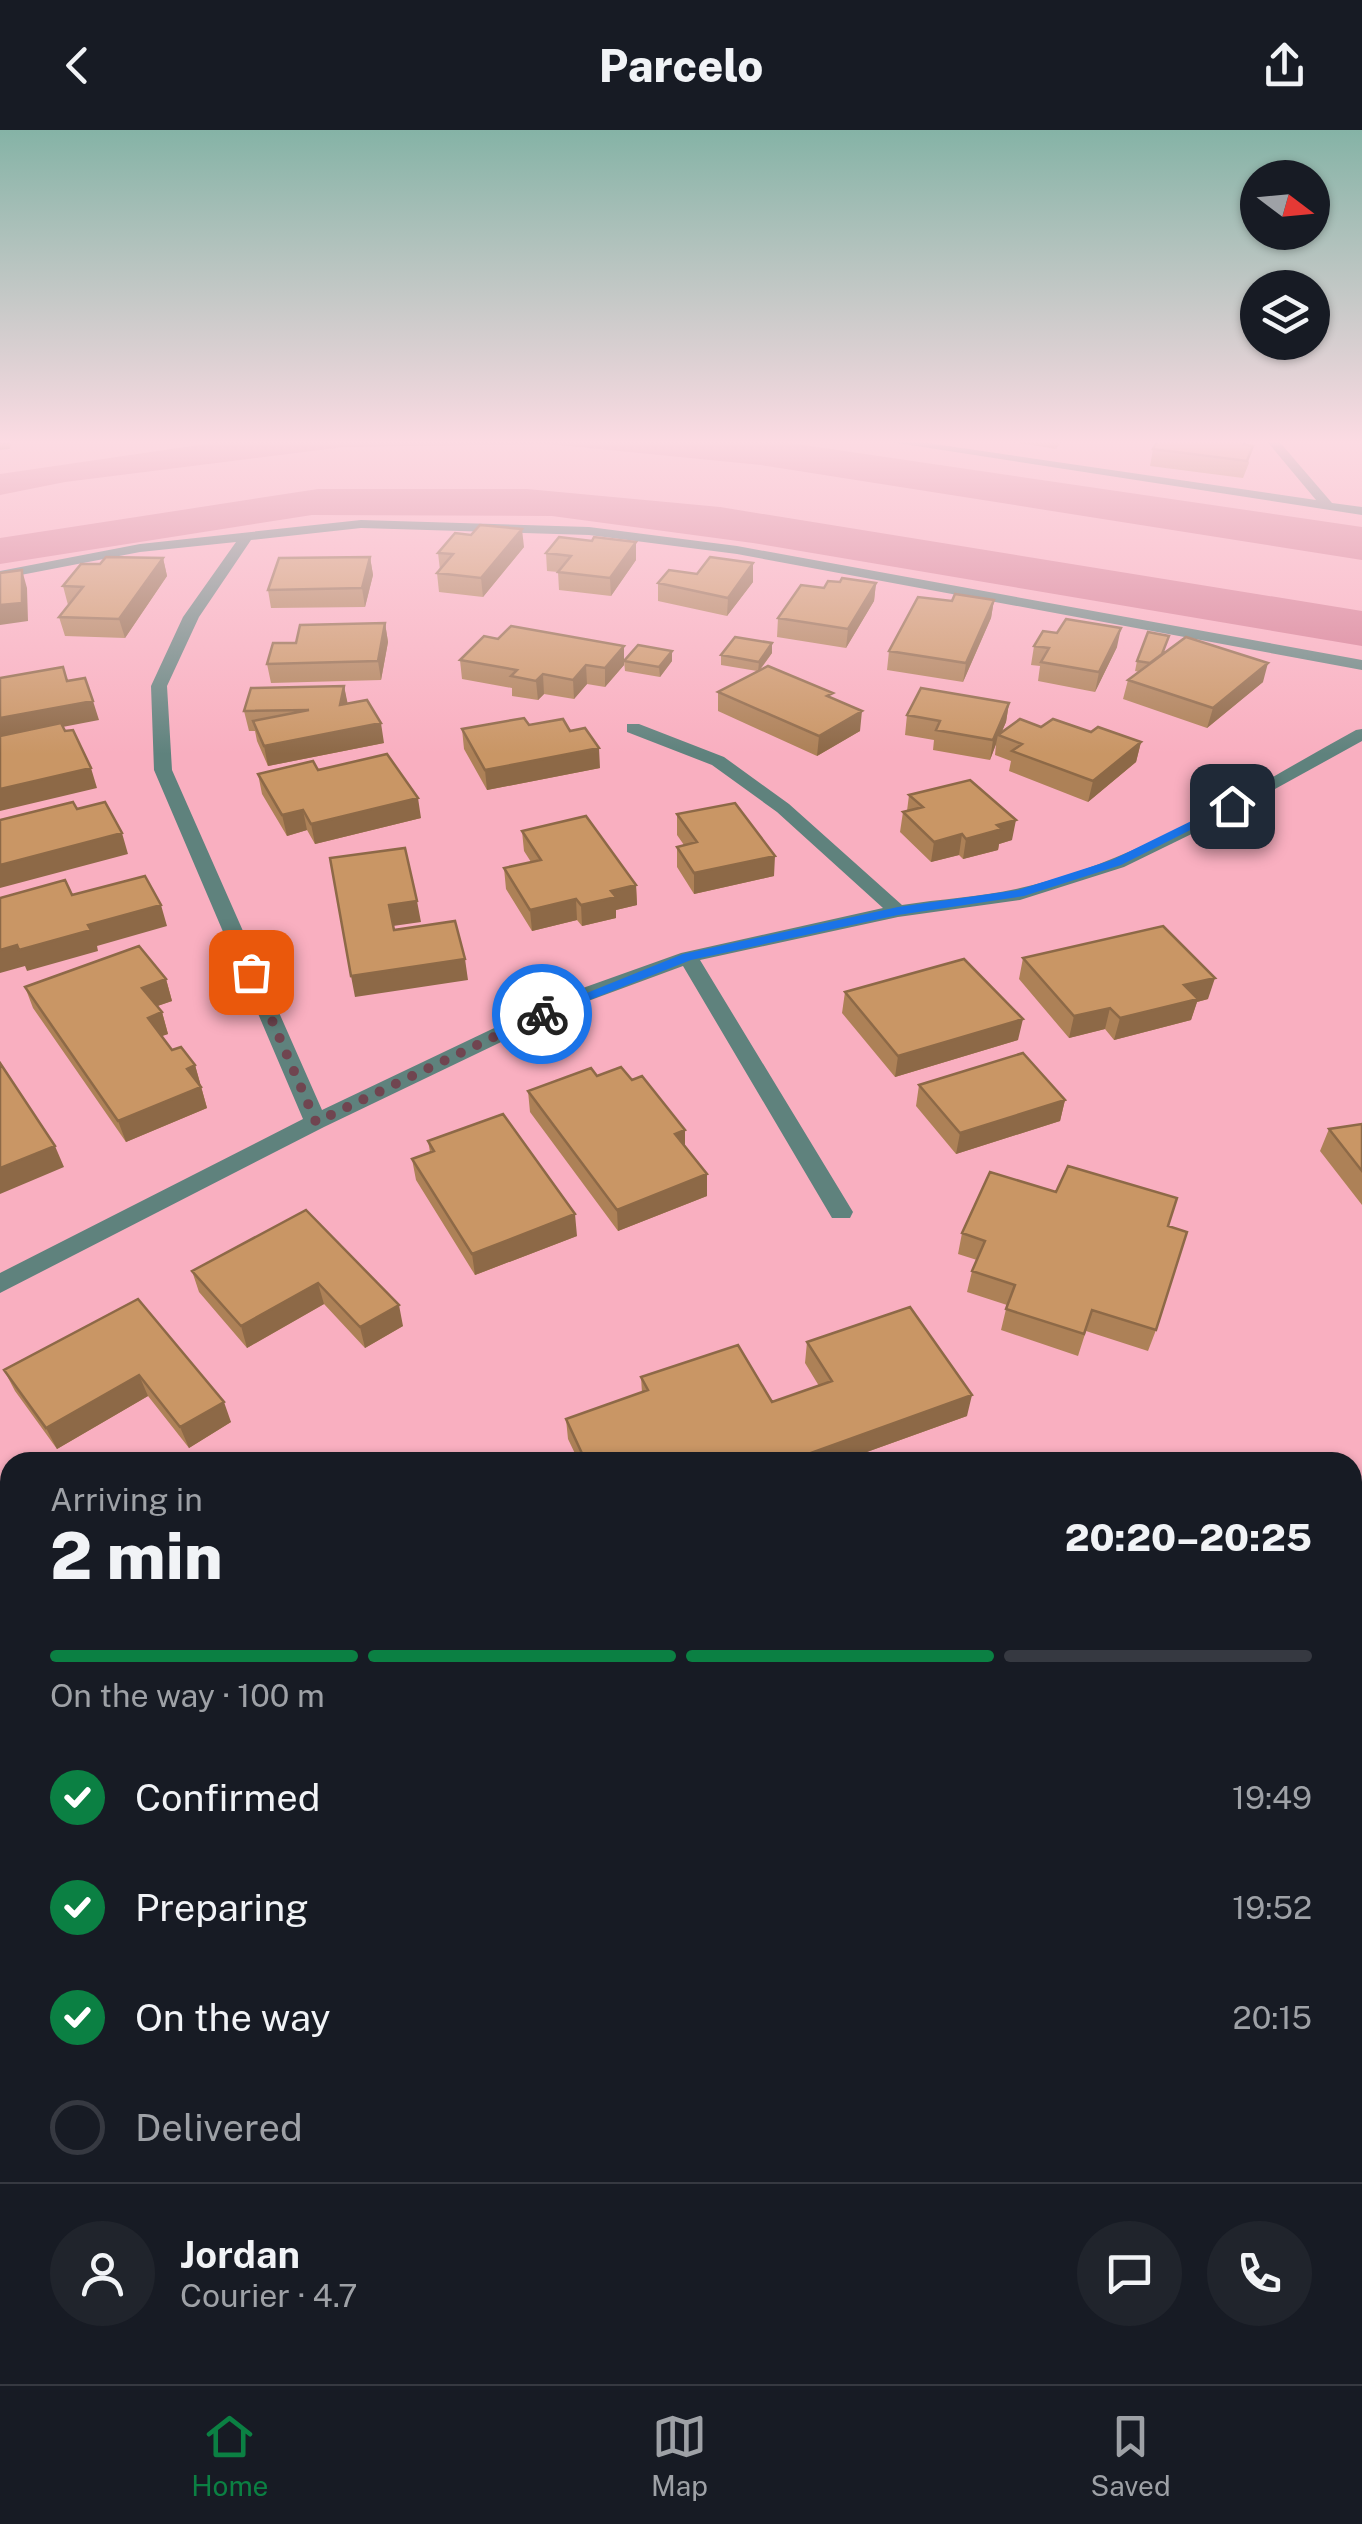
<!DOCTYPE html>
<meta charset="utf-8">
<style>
:root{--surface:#171b24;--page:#20242c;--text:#f1f3f6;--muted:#9ea1a6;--line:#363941;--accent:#0b8043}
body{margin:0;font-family:"Public Sans",sans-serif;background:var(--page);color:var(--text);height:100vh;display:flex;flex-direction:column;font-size:38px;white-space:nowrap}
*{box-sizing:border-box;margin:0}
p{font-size:32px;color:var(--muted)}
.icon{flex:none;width:55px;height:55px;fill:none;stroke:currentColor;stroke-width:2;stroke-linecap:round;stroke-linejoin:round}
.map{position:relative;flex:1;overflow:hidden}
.side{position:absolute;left:0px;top:1322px;width:1362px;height:932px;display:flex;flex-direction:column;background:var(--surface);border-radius:30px 30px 0 0;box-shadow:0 2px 8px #0004}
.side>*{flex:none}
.needle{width:65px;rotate:106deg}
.buttons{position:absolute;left:1240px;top:30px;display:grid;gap:20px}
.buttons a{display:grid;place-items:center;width:90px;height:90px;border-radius:50%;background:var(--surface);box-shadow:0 2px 8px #0004;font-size:50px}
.pin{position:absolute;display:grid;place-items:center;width:85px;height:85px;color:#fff;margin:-42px;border-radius:20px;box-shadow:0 5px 15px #0006}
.courier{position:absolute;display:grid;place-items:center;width:100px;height:100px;margin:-50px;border:8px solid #1a73e8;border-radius:50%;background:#fff;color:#222;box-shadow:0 2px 12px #0007}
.headline em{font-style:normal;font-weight:800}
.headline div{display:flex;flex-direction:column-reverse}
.headline{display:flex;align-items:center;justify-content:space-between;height:170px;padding:0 50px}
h1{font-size:65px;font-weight:800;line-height:75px}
.bar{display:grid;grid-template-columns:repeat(4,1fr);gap:15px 10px;align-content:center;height:120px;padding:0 50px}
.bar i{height:12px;border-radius:8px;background:var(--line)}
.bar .on{background:var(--accent)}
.bar p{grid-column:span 4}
.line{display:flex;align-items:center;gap:25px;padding:0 50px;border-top:2px solid var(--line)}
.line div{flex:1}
.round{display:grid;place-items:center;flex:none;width:105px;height:105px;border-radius:52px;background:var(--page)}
ol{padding:0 50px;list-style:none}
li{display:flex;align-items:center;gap:30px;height:110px}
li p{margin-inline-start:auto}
li .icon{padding:10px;border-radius:50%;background:var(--accent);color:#fff;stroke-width:4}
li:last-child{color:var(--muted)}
li i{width:55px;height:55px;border:5px solid var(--line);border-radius:50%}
header{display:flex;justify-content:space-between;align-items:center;height:130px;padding:0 50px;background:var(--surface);font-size:45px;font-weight:800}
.menu{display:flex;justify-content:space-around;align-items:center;height:140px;border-top:2px solid var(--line);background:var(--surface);font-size:28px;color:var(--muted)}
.menu a{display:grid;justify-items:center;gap:5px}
.menu .on{color:var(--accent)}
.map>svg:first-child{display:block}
</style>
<header><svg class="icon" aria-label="back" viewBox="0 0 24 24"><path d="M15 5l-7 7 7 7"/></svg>Parcelo<svg class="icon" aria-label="share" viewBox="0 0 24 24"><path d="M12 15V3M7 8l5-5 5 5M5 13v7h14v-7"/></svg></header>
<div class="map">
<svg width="1362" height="2254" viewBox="0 0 1362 2254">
<rect width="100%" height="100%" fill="#f9afc0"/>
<!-- green -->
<path fill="#d47a91" d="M240 309H763L1362 397V430L761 335 548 314 344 317 65 352 0 365V344Z
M318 359H527L720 377 1362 481V516L753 413 552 386 312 385 0 434V408Z"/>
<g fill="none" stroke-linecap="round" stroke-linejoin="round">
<!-- minor -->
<path fill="#5f827d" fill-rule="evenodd" d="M871 309H901L1316 370 1265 309H1277L1332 373 1362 377V385Z
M361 390 589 397 737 416 1362 530V540L737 424 589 405 361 398 251 410 199 487 167 556 172 640 322 980 566 864 681 823 883 778 777 682 712 635 627 602V594H639L724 627 789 674 902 775C940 769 979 767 1016 759 1138 733 1248 659 1356 600L1362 599V611L1210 695 1124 737 1020 770 898 787 700 830 853 1082 850 1088H832L683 836 580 874 324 997 0 1163V1143L303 989 154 640 151 556 183 487 236 412 140 422 0 449V441L140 414Z
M1362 1764V1801L1352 1805V1768Z
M585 2245H637L633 2254H581Z"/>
</g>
<!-- wall -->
<path fill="#ad8157" d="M995 309H1063L1056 319Z
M1244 314 1249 333 1243 348 1150 336 1153 319Z
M592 411 636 412V430L611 466 559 460 558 442 547 441 546 423Z
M524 417 483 467 439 462 437 443 440 440 438 423Z
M370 427 373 445 365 477 271 478 268 460Z
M163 428 167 446 125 508 65 506 59 487 68 475 63 456 100 434Z
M697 444 753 452 727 486 658 471V453Z
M840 452 876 453 874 471 846 518 777 507 778 488 824 458Z
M994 470 991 488 963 552 887 540 889 521 952 471Z
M385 493 388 512 381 550 271 553 267 534Z
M498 509 624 516V535L605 557 587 554 574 569 544 564 538 570 512 566V558L462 549 460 530Z
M1034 516 1117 517 1095 562 1038 551 1040 536 1031 535Z
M772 523 760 540 833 569 860 601 817 626 718 581V562L757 541 721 535V525Z
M1164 523 1263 552 1207 598 1123 569 1128 550 1139 542 1135 541 1137 531Z
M624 531H672L660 547 625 541Z
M344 556 347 573 384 613 268 636 257 611 255 601H249L244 581Z
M1009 573 1006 592 1001 603 1041 597 1091 602 1141 612 1136 632 1088 672 1009 641 1011 631 995 625 996 614 990 630 933 620 934 610 905 605 907 585Z
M529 595 570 601 600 638 487 660 464 619 462 599Z
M318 640 421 688 315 714 307 700 287 706 262 664 258 644Z
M909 665 1012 710 999 714 998 720 963 729 959 725 931 732 900 702 903 682 907 681Z
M677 684 774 746 694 764 677 737V717L684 715 677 705Z
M522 701 636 755 637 775 616 780V788L582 796 577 790 532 801 506 759 504 738 531 732 524 721Z
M1023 828 1208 869 1197 872 1191 890 1114 910 1105 899 1069 908 1019 849Z
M166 849 172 871 157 876 162 882 168 904 161 906 172 920 195 935 207 978 126 1012 33 878 25 857Z
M845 862 1018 910 895 947 842 883Z
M597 946 685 1017 707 1044V1066L618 1101 530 982 528 961Z
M919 955 1065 970 1060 991 956 1024 916 976Z
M1362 994V1075L1320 1021 1329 999Z
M428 1011 577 1106 475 1145 416 1050 412 1029 430 1022Z
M306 1080 403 1196 365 1218 324 1174 247 1218 199 1162 192 1141Z
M1168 1096 1156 1200 1148 1221 1086 1201 1078 1226 1001 1200 1007 1175 967 1162 972 1141 977 1130 958 1124 962 1103Z
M138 1169 231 1292 189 1318 148 1266 57 1319 15 1261 4 1240Z
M807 1212 967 1286 839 1332H579L568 1309 566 1289 642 1263 641 1247 772 1272 819 1256 805 1233Z
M1362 1375V1424L1352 1411V1381L1355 1377Z"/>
<!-- shaded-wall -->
<path fill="#8d6947" d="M0 309H11L10 319 0 320Z
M522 399 524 417 483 467 481 448Z
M636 412V430L611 466 610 448Z
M370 427 373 445 365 477 362 458Z
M163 428 167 446 125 508 119 489Z
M753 433V452L727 486 728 468Z
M22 440 27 458 28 491 0 495V475Z
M876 453 874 471 846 518 848 499Z
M994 470 991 488 963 552 966 533Z
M385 493 388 512 381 550 378 531Z
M1121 498 1117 517 1095 562 1099 542Z
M772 513V523L758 542 759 532Z
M624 516V535L605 557V538Z
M672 521V531L660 547 659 537Z
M1268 533 1263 552 1207 598 1213 578Z
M586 535 587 554 574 569 573 550Z
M543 544 544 564 538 570 536 551Z
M344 556 348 575H340Z
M93 571 99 590 0 609V588Z
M1009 573 1006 592 1000 606 998 605 996 614 990 630 993 610Z
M862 581 860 601 817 626 819 606Z
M381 593 384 613 268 636 264 616Z
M1141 612 1136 632 1088 672 1093 651Z
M599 618 600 638 487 660 485 640Z
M91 638 97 658 0 681V659Z
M418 668 421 688 315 714 311 694Z
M303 680 307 700 287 706 282 685Z
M1016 690 1012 710 999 714 998 720 963 729 966 709 997 695Z
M122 703 128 724 0 758V735Z
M962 704 959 725 931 732 934 712Z
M775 726 774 746 694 764V743Z
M636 755 637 775 616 780V788L582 796 581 775 611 761Z
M576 769 577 790 532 801 530 780Z
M417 771 421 792 393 796 389 775Z
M161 775 167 796 97 816 98 821 27 841 25 836 0 843V820Z
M465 829 468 850 355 867 351 846Z
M1215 848 1208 869 1197 872 1191 890 1114 910 1120 888 1184 855Z
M166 849 172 871 149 879 142 858Z
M1110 878 1105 899 1069 908 1074 886Z
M162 882 168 904 154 909 148 888Z
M1023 889 1018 910 895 947 898 926Z
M195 935 207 978 126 1012 118 991 187 939Z
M1065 970 1060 991 956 1024 960 1003Z
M685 1000V1021L675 1004Z
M55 1016 64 1037 0 1064V1038Z
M707 1044V1066L618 1101 617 1080Z
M575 1084 577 1106 475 1145 472 1124Z
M318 1153 324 1174 247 1218 241 1196Z
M399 1175 403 1196 365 1218 360 1197Z
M139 1245 148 1266 57 1319 46 1298Z
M972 1265 967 1286 839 1332H786Z
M224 1272 231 1292 189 1318 180 1297Z
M1362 1578V1592L1352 1596V1582Z
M181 2245H204L191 2254H168Z"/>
<!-- building -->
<path fill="#c99665" stroke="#8d6947" stroke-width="2.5" d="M1158 309H1223L1245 311 1244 314 1253 316 1247 331 1153 319Z
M480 395 522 399 481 448 437 443 453 424 438 423 455 403 471 405Z
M559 407 592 411 594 407 636 412 610 448 558 442 571 426 546 423Z
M106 427 163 428 119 489 59 487 83 457 63 456 81 434H100Z
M370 427 362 458 268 460 279 428Z
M710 427 753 433 728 468 658 453 669 440 697 444Z
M22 440V473L0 475V443Z
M842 448 876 453 848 499 778 488 801 455 824 458 828 451 840 452Z
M955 464 994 470 966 533 889 521 918 467 952 471Z
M1066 489 1121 498 1099 542 1041 532 1049 518 1034 516 1043 501 1057 503Z
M385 493 378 531 267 534 273 513H296L300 495Z
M511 496 624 516 605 538 586 535 573 550 543 544 536 551 511 546 517 540 460 530 484 506 498 509Z
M1148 502 1169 506 1162 524 1150 533 1137 531Z
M735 507 772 513 759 532 721 525Z
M1186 507 1268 533 1213 578 1128 550Z
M638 515 672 521 659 537 624 531Z
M768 536 833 563 827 566 862 581 819 606 718 562Z
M63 537 67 551 85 548 93 571 0 588V548Z
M344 556 340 575 367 570 381 593 264 616 253 591 309 580 244 581 251 558Z
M921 558 1009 573 993 610 936 600 940 591 907 585Z
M524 588 529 595 563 589 570 601 585 598 599 618 485 640 462 599Z
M1020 589 1041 597 1053 589 1091 602 1098 597 1141 612 1093 651 1012 621 1022 614 998 605Z
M61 593 65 601 73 600 91 638 0 659V606Z
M387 624 418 668 311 694 303 680 282 685 258 644 313 631 318 640Z
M970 650 1016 690 997 695 1002 699 966 709 962 704 934 712 903 682 923 677 909 665Z
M73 672 77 679 105 672 122 703 0 735V690Z
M735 673 775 726 694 743 677 717 697 712 677 684Z
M586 686 636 755 611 761 616 767 581 775 576 769 530 780 504 738 541 730 522 701Z
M405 718 417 771 389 775 394 800 455 791 465 829 351 846 330 728Z
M145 746 161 775 88 795 91 800 19 820 17 815 0 820V768L65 750 72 765Z
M1163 796 1215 848 1184 855 1198 869 1120 888 1110 878 1074 886 1023 828Z
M139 816 166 849 142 858 162 882 148 888 172 920 181 917 195 935 187 939 201 957 118 991 25 857Z
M964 829 1023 889 898 926 845 862Z
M1023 923 1065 970 960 1003 919 955Z
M0 933 55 1016 0 1038Z
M621 937 632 950 642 946 685 1000 675 1004 707 1044 617 1080 528 961 591 938 597 946Z
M503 984 575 1084 472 1124 412 1029 434 1021 428 1011Z
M1362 994V1041L1329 999Z
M1068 1036 1177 1068 1168 1096 1187 1102 1156 1200 1092 1180 1084 1204 1006 1179 1015 1155 972 1141 985 1111 962 1103 990 1042 1056 1062Z
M306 1080 399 1175 360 1197 318 1153 241 1196 192 1141Z
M138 1169 224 1272 180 1297 139 1245 46 1298 4 1240Z
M910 1177 972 1265 786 1332H586L566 1289 648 1260 641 1247 738 1215 772 1272 832 1251 807 1212Z
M1362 1375V1387L1355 1377Z
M1352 1533 1362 1546V1578L1352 1582Z
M157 2245H181L168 2254H160Z
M829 2245H913L916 2254H831Z"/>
<!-- sky -->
<linearGradient id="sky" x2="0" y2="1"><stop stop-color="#85b3a6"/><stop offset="0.5" stop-color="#fcdbe3"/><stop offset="1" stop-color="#fcdbe3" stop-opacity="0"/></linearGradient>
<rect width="1362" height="624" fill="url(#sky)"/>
<!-- route -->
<path fill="#1a73e8" d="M1228 673 1238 676 1121 735 1024 766 898 785 691 830 546 887 535 884 683 824 898 777 1018 760 1112 730Z"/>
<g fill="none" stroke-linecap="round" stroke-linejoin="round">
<!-- done -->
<path stroke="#704550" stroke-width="10" stroke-dasharray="0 18" d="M251 842 316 992 542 884"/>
</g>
</svg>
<div class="buttons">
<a><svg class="needle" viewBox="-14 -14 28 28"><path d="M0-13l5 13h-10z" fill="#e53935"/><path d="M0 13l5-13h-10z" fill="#9ea1a6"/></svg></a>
<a><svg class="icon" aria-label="layers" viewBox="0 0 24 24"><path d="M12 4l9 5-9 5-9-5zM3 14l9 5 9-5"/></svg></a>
</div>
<div class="pin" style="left:251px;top:842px;background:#ea580c"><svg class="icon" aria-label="bag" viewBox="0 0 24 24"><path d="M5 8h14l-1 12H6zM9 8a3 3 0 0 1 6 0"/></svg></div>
<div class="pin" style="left:1232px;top:676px;background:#1f2937"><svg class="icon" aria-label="home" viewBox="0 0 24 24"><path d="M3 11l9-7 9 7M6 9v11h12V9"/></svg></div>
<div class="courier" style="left:542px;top:884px"><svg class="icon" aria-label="bike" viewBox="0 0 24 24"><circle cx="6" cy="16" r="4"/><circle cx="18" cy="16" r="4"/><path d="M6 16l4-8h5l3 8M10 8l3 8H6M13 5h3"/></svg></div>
<section class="side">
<div class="headline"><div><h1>2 min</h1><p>Arriving in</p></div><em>20:20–20:25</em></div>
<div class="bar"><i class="on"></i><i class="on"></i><i class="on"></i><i></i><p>On the way · 100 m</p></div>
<ol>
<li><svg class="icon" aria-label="check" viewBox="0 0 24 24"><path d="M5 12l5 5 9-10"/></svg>Confirmed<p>19:49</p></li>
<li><svg class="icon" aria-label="check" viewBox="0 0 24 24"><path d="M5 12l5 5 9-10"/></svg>Preparing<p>19:52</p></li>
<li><svg class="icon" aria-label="check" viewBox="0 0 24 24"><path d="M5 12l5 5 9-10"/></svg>On the way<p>20:15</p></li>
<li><i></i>Delivered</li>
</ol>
<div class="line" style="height:180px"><a class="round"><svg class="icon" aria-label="person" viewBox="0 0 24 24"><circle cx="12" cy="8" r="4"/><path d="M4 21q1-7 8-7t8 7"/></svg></a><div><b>Jordan</b><p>Courier · 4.7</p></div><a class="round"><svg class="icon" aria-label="chat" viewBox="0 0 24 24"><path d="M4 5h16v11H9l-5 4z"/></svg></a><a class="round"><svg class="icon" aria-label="phone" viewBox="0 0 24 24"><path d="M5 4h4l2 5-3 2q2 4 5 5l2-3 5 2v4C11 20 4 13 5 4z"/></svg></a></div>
</section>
</div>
<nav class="menu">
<a class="on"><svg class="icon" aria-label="home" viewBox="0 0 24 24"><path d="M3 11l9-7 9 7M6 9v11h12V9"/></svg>Home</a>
<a><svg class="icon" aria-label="map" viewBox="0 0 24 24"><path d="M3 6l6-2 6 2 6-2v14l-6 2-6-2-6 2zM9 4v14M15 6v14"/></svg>Map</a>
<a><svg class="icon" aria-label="saved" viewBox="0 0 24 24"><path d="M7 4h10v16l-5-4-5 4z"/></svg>Saved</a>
</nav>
